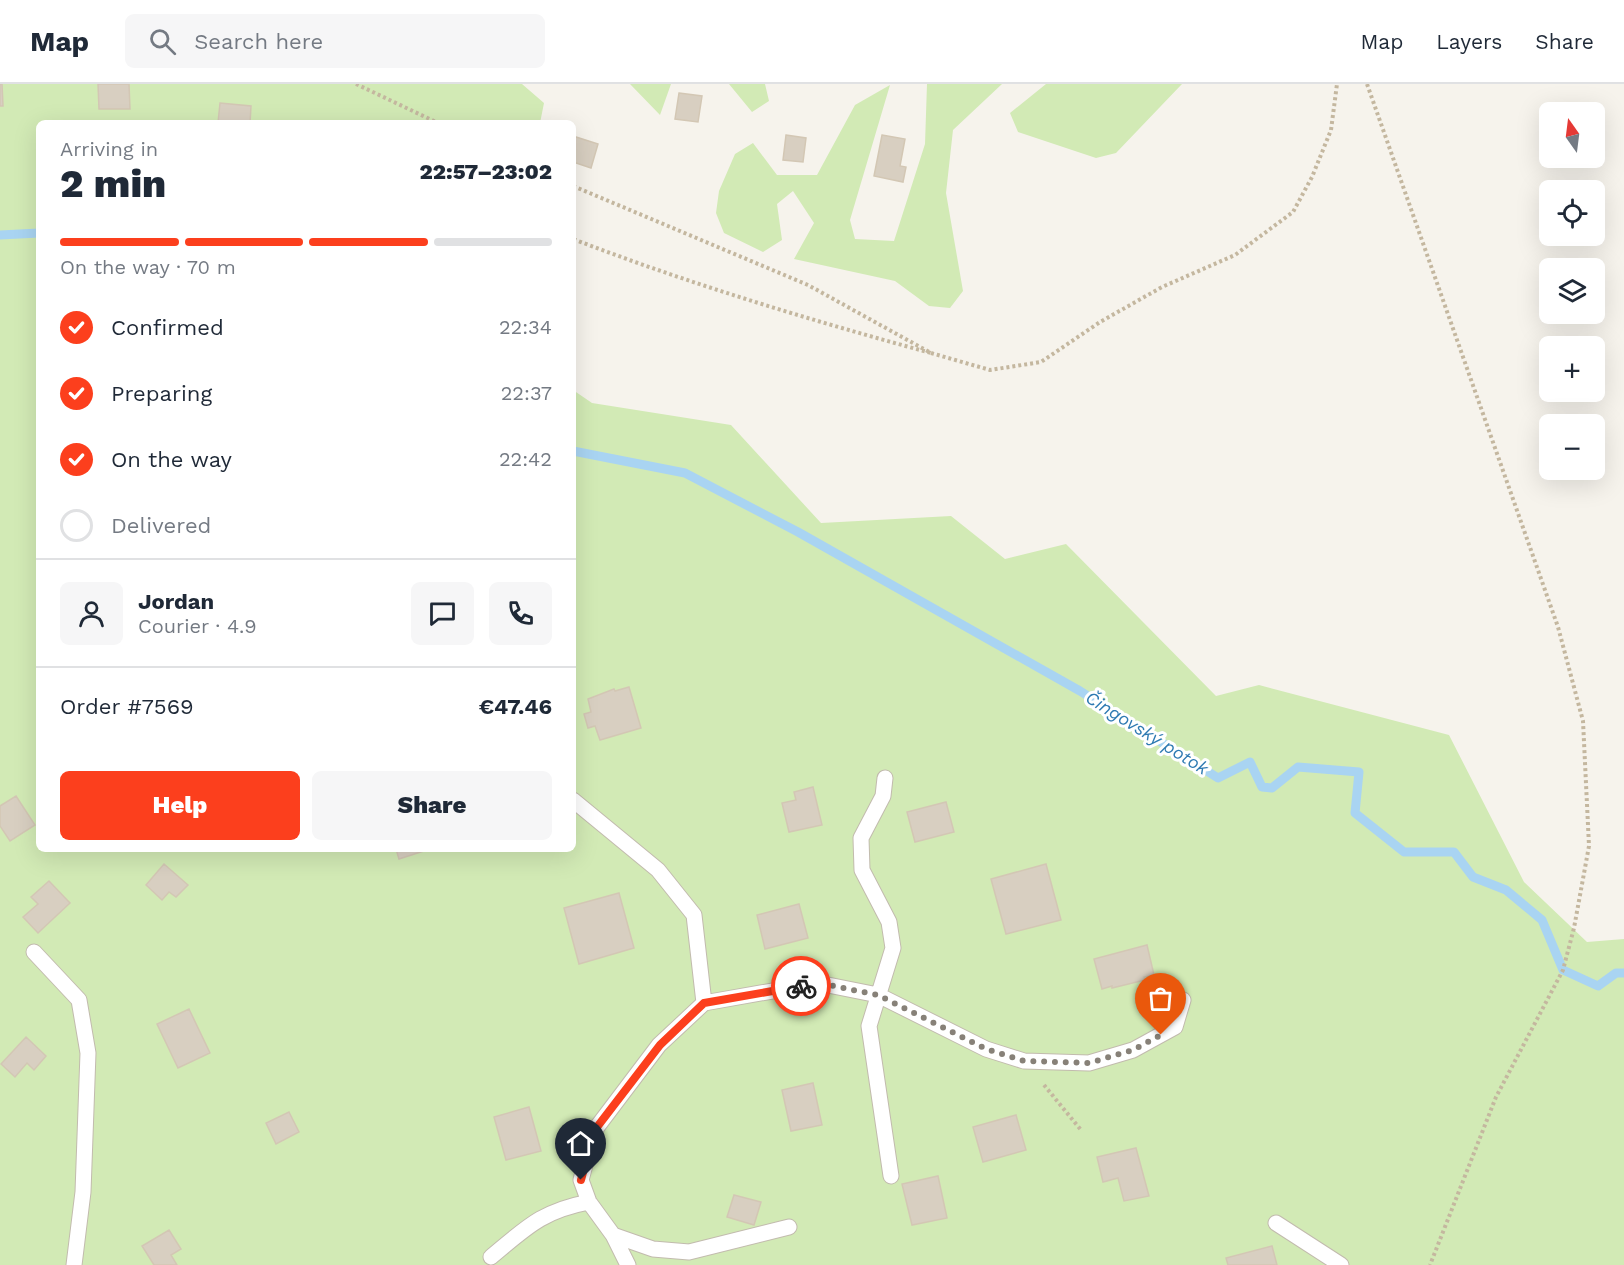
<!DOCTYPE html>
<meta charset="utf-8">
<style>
:root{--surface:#fff;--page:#f6f6f7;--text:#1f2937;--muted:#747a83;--line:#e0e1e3;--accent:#fc3f1d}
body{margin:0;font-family:"Work Sans",sans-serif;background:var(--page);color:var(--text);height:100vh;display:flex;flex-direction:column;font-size:22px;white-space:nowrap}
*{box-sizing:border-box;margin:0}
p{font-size:20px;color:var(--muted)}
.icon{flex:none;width:33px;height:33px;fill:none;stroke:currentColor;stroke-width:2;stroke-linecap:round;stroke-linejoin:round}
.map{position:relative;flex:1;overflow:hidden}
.details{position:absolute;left:36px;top:36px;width:540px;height:732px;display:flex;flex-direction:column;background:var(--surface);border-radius:9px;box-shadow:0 6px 24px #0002}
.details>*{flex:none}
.needle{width:39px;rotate:346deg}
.tools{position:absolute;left:1539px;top:18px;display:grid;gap:12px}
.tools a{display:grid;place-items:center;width:66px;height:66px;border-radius:9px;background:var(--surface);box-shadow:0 6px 24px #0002;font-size:30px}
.pin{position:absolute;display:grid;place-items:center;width:51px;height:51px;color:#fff;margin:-62px -26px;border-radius:50% 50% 50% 0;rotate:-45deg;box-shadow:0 0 6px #0007}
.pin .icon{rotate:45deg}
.courier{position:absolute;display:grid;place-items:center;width:60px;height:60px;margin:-30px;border:4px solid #fc3f1d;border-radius:50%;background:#fff;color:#222;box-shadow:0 2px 8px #0007}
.overview em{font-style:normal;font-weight:800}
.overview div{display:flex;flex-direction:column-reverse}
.overview{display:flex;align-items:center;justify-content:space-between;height:102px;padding:0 24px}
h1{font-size:39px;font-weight:800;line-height:45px}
.bar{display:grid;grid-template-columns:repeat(4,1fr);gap:9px 6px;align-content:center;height:72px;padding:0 24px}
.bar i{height:8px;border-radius:4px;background:var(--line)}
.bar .active{background:var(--accent)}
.bar p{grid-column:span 4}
.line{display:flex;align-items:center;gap:15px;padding:0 24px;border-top:2px solid var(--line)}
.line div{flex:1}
.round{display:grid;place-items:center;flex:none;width:63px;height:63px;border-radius:9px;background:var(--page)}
ol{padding:0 24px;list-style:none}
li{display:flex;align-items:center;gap:18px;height:66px}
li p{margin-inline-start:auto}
li .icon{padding:6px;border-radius:50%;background:var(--accent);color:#fff;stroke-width:4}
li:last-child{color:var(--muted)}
li i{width:33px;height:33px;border:3px solid var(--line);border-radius:50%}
.primary-button{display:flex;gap:12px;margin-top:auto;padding:12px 24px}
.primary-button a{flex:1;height:69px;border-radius:9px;background:var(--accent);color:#fff;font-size:24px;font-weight:800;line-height:69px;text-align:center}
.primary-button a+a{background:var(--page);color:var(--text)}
header{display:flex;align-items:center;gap:36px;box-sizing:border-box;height:84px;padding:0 30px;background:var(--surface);border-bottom:2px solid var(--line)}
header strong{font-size:28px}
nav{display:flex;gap:33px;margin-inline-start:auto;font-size:21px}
.search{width:420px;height:54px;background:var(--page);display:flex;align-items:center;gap:15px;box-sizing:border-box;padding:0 21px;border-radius:9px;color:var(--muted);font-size:22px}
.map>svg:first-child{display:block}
</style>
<header>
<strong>Map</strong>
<div class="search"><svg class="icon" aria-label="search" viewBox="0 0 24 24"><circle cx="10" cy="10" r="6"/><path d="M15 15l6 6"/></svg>Search here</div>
<nav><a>Map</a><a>Layers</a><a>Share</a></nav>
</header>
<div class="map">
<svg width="1624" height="1181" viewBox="0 0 1624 1181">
<rect width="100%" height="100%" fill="#f6f3ec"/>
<!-- green -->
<path fill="#d2eab5" d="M0 0H522L544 19 540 39H39V765H573V306L592 319 731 341 821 439 951 432 1005 475 1066 460 1216 612 1259 601 1449 651 1524 798 1587 858 1624 855V1181H0Z
M630 0H671L660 31Z
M729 0H765L769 17 752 28Z
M927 0H1002L953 46 946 109 963 207 950 224 929 222 895 197 794 175 814 139 793 107 777 120 782 156 763 168 724 149 716 129 719 107 735 70 753 59 777 91H817L855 21 890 1 850 136 855 155 894 157 925 60Z
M1046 0H1182L1116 69 1096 74 1018 48 1010 29Z"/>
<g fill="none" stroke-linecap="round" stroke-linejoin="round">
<!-- stream -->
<path stroke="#a9d4f2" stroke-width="9" d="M0 151 39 149
M573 367 685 389 798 448 1080 607 1218 694 1250 678 1262 703 1272 704 1298 683 1359 688 1355 729 1404 768H1454L1473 793 1506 806 1542 836 1563 886 1598 902 1616 889H1624"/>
</g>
<!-- building -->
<path fill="#d8cfc1" stroke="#d3c7b4" stroke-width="1.5" d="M0 0H2L3 22H0Z
M98 0H129L130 25H99Z
M679 9 702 12 698 38 675 35Z
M220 19 251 22 250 39H218Z
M786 51 806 54 803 78 783 76Z
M882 51 905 55 900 82 906 83 903 98 874 92Z
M573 52 598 60 591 84 573 78Z
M629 603 641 644 600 656 595 642 588 644 584 630 591 628 588 615 614 605 615 607Z
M813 703 822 741 789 748 782 719 796 716 794 708Z
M16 712 35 741 10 757 0 742V722Z
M946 718 954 748 915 758 907 728Z
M396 765H430L399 775Z
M164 780 188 801 176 813 169 808 162 816 146 801Z
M1046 780 1061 836 1006 850 991 795Z
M49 797 70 819 38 849 23 833 38 820 31 813Z
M619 809 634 864 579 880 564 824Z
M799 820 808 854 765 865 757 831Z
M1147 861 1154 891 1144 893 1145 896 1112 904V902L1102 905 1094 875Z
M189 925 210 969 178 984 157 940Z
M26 953 46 972 34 986 27 979 15 993 1 980Z
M813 999 822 1041 791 1047 782 1006Z
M529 1023 541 1067 506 1076 494 1033Z
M289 1028 299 1048 276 1060 266 1039Z
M1016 1031 1026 1066 983 1078 973 1043Z
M1136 1064 1149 1112 1124 1117 1118 1094 1103 1098 1097 1073Z
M938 1092 947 1134 912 1141 902 1100Z
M734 1111 761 1118 754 1141 727 1133Z
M169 1146 181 1165 171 1171 177 1181H154L142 1162Z
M1272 1162 1277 1181H1228L1226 1174Z"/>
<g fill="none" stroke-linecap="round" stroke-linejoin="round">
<defs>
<path id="lane" d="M885 694 883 712 861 754 862 786 889 838 893 864 869 942 891 1092
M573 716 658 786 694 831 704 919
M34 868 79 916 88 969 83 1108 74 1181
M1276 1139 1341 1181
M789 1143 689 1168 653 1165 613 1151 589 1118 581 1096 594 1047 659 961 704 919 818 899 878 911 986 965 1024 977 1089 979 1133 966 1175 943 1183 916
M613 1151 628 1181
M491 1173C527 1143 542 1127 589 1118"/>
</defs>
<!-- lane casing -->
<use href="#lane" stroke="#c2bbae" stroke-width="17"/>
<!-- path -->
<path stroke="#c4b79f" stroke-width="4" stroke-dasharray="3 3" stroke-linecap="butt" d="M356 0 438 39
M1367 0 1558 543 1583 637 1589 762 1574 844 1563 886 1496 1013 1430 1181
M573 102 808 201 931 269C810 236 690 200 573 155
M931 269 990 286 1041 278 1100 238 1162 203 1235 171 1293 128 1312 93 1331 46 1337 0
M1044 1001 1081 1046"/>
<!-- lane -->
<use href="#lane" stroke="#fff" stroke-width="15"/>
</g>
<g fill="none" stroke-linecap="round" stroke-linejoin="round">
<!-- done -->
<path stroke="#878178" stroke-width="6" stroke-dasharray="0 10.8" d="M801 902 819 899 878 911 986 965 1024 977 1089 979 1133 966 1161 951"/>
<!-- route -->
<path stroke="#fc3f1d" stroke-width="8" d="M581 1096 594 1047 660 961 704 919 801 902"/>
</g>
<g text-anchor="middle" stroke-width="6" stroke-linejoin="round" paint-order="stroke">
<!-- water labels -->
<g font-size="18" font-style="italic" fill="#2e7ab2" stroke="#fff">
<text transform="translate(1147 649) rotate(32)" y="6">Čingovský potok</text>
</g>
</g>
</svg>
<div class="tools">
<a><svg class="needle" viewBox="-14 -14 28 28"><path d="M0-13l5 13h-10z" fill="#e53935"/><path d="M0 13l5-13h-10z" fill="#747a83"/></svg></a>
<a><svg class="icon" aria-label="locate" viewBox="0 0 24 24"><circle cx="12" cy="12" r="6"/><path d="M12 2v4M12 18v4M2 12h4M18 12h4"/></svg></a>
<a><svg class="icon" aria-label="layers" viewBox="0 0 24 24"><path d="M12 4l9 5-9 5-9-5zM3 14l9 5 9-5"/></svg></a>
<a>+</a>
<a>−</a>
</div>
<div class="pin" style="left:1161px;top:951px;background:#ea580c"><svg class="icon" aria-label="bag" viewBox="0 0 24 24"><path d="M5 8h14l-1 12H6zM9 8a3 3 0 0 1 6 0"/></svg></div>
<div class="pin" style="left:581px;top:1096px;background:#1f2937"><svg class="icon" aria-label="home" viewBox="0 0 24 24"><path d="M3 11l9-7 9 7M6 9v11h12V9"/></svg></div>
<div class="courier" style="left:801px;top:902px"><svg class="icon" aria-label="bike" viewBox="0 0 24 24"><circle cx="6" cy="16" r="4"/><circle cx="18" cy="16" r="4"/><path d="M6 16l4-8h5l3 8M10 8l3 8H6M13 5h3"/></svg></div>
<section class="details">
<div class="overview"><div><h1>2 min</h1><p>Arriving in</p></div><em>22:57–23:02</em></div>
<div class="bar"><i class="active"></i><i class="active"></i><i class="active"></i><i></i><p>On the way · 70 m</p></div>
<ol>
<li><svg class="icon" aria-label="check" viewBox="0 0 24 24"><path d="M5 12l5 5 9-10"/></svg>Confirmed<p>22:34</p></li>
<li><svg class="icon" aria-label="check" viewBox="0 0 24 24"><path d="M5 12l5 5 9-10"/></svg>Preparing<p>22:37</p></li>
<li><svg class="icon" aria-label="check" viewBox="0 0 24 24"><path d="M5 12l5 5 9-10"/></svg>On the way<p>22:42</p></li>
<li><i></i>Delivered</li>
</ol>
<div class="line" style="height:108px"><a class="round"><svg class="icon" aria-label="person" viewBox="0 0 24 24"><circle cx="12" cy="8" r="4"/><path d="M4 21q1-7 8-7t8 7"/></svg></a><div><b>Jordan</b><p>Courier · 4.9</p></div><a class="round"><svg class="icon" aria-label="chat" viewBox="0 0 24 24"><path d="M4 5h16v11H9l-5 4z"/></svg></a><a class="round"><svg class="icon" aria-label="phone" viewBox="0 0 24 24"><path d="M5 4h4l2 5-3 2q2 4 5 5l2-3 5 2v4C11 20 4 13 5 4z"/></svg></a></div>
<div class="line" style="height:78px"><div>Order #7569</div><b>€47.46</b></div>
<div class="primary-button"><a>Help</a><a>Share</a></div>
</section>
</div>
